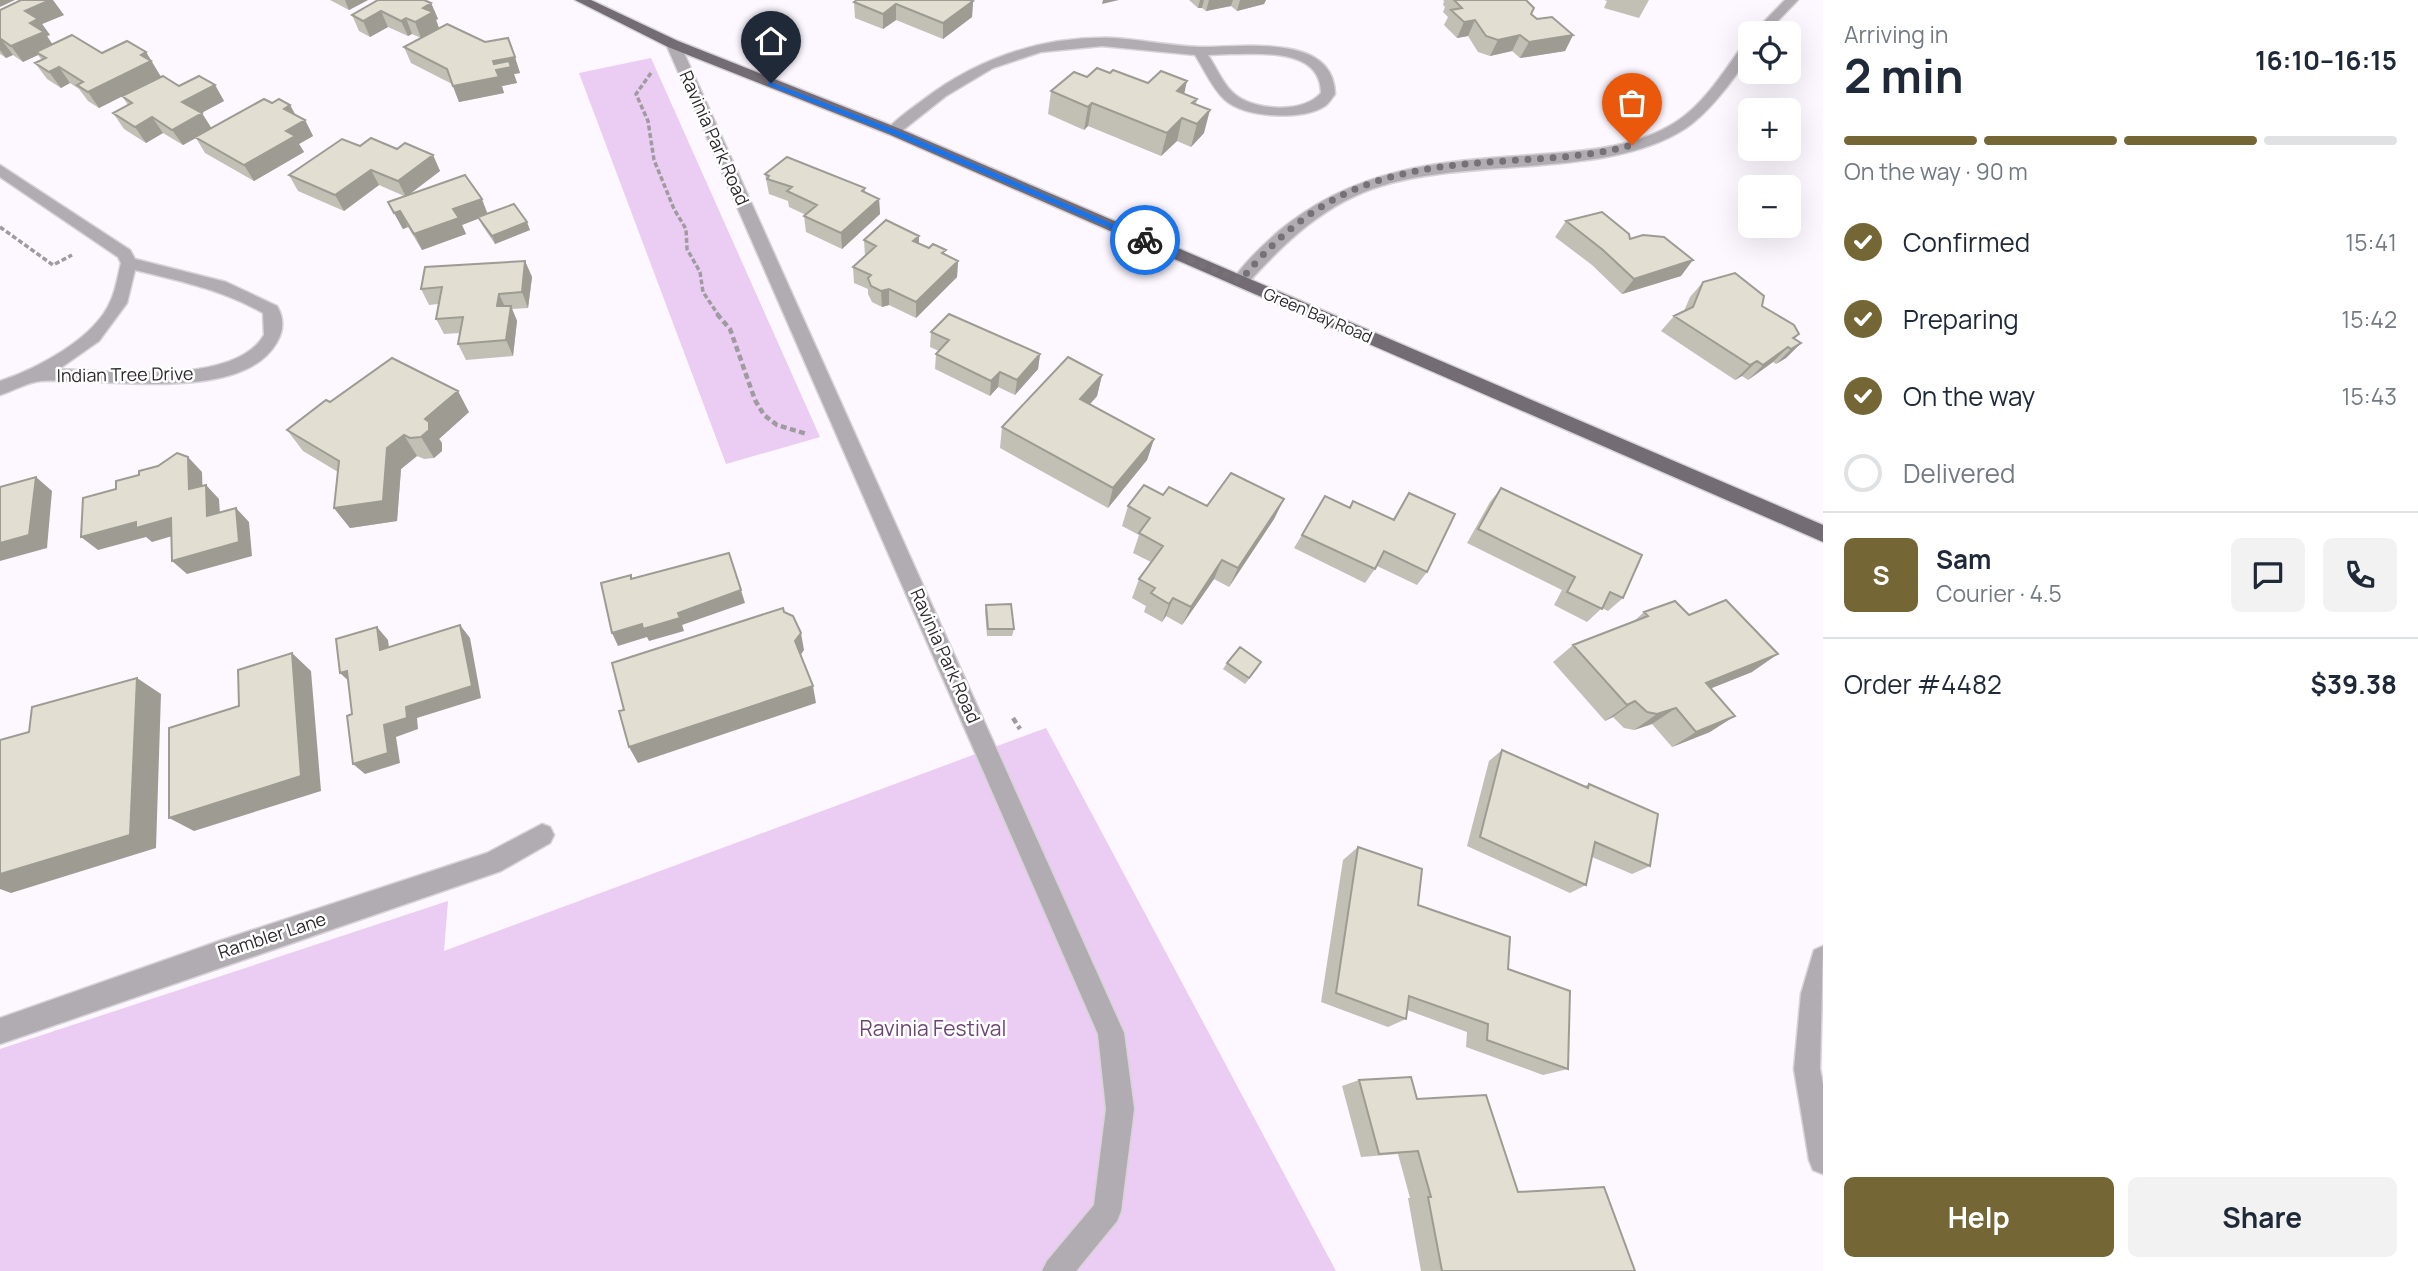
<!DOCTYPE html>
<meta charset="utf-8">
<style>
:root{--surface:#fff;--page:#f2f2f3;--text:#1f2937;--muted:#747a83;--line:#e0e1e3;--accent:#746735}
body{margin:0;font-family:Manrope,sans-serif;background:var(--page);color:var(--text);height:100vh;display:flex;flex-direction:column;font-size:26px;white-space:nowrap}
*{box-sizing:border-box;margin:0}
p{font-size:23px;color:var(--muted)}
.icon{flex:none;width:38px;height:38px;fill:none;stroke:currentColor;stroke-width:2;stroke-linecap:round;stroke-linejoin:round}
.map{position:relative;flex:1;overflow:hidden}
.panel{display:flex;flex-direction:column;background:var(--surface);width:595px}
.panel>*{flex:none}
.controls{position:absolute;left:1738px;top:21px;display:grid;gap:14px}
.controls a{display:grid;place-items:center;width:63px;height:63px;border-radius:10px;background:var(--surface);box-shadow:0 7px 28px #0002;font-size:35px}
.pin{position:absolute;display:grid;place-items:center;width:60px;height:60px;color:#fff;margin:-72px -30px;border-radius:50% 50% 50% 0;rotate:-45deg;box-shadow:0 0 7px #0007}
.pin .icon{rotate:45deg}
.courier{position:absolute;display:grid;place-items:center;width:70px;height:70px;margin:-35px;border:5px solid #1a73e8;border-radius:50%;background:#fff;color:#222;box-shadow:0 2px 9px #0007}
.headline em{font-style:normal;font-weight:700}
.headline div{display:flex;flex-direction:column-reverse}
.headline{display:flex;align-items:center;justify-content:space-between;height:119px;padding:0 21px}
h1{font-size:46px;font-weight:700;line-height:52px}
.bar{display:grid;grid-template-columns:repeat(4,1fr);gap:10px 7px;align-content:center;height:84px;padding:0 21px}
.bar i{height:9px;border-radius:5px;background:var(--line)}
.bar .on{background:var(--accent)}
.bar p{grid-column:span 4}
.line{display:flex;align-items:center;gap:18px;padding:0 21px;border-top:2px solid var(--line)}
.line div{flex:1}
.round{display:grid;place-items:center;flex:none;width:74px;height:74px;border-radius:10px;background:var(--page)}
ol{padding:0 21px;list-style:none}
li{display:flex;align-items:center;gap:21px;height:77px}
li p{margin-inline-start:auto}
li .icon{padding:7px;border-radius:50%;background:var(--accent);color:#fff;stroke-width:4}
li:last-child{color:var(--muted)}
li i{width:38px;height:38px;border:4px solid var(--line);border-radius:50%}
.action{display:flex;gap:14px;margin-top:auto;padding:14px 21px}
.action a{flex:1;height:80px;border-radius:10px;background:var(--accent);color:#fff;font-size:28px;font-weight:700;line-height:80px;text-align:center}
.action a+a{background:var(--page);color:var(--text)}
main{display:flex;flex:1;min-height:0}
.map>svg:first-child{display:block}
</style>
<main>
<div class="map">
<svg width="1823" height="1271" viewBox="0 0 1823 1271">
<rect width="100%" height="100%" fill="#fdf7ff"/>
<!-- green -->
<path fill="#ebccf2" d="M651 58 820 437 726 464 579 73Z
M1046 728 1336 1271H0V1049L448 901 444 951Z"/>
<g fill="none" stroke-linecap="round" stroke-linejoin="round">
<defs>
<path id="minor" d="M1785 0H1798L1766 33H1753Z
M1114 38C1143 40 1171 46 1200 47 1241 48 1334 32 1335 94 1332 98 1329 103 1325 106 1303 121 1244 118 1225 100 1212 88 1204 69 1195 55L1102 46 1041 52 993 68 946 96 898 134H888L886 131C896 119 911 109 923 100 980 57 1043 36 1114 38ZM1229 54C1261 54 1321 48 1321 93 1304 113 1258 111 1237 96 1224 87 1217 68 1208 55Z
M673 40 680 44 1124 1033 1134 1109 1121 1211 1117 1221 1076 1271H1042L1047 1261 1094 1205 1106 1109 1098 1034 666 44Z
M1750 41C1750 60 1738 72 1727 87 1715 102 1702 117 1686 128 1609 179 1473 157 1381 186 1325 203 1284 243 1246 285L1240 287 1232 281C1244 263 1263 245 1279 231 1355 168 1438 161 1533 155 1581 151 1634 149 1676 122 1705 103 1725 70 1745 42Z
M0 165 130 250 135 259 226 282 277 306C284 318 284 330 277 342 242 405 102 377 41 381 28 382 13 391 0 395V381C37 369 96 338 111 300 116 289 118 275 121 263L118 257 0 177ZM135 270C180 281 223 290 263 313L264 335C235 386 110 371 59 369L99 341 127 303Z
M542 824 550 827 554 835 550 843 501 871 0 1044V1018L222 940 487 853Z
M1823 946 1820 1069 1823 1084V1174L1813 1170 1809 1160 1794 1069 1801 994 1814 950Z"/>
<path id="major" d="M575 0H591L678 41 898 128 1823 525V542L888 134 668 47Z"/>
</defs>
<!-- minor casing -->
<use href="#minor" stroke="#d8d2d9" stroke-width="3"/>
<!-- major casing -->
<use href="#major" stroke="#d8d2d9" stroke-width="3"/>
<!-- path-far1 -->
<path stroke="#a09ba1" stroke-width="3.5" stroke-dasharray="5 2.5" stroke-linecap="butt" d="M651 73 636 94 648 121 654 160 674 209 686 229 687 249 700 272 703 292 719 316
M0 227 53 265 72 255"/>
<!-- path -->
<path stroke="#a09ba1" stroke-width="4.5" stroke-dasharray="6 3.5" stroke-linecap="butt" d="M717 314 730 329 755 400 764 415 777 425 807 434
M1013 718 1020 729"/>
<!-- minor -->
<use href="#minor" fill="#b0acb1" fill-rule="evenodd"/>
<!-- major -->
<use href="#major" fill="#736c75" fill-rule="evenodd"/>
</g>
<!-- wall -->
<path fill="#c2bfb4" d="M330 0H368L349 10Z
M1189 0H1266L1264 4 1237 11 1231 6 1206 11 1202 8H1198Z
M1443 0H1524L1531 14 1537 19 1573 35 1565 51 1520 58 1512 51 1490 56 1478 52 1468 36 1457 38 1444 25 1448 17 1443 12 1445 7 1443 5 1444 1Z
M1604 0H1649L1639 18 1604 8 1607 1Z
M973 1 972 17 943 39 896 20 883 29 855 18 854 2Z
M431 3 438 19 436 20 439 28 485 42 508 38 520 73 514 74 517 83 502 86 504 93 459 102 452 84 411 63 404 47 421 38 412 34 408 36 388 27 370 37 359 31 352 15Z
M0 10 64 15 42 24 50 35 47 36 52 44 102 53 146 52 161 77 179 86 215 85 224 101 201 113 211 128 272 103 290 105 295 115 305 120 313 136 299 144 304 152 254 181 205 153 196 138 183 145 163 133 146 143 124 129 113 113 128 105 122 96 99 108 88 101 79 89 70 83 61 88 47 79 35 63 42 60 38 55 23 62 13 55 6 58 0 54Z
M1110 73 1184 94 1197 99 1196 105 1204 133 1191 147 1177 141 1161 156 1088 126 1084 130 1048 114 1051 91 1087 77Z
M360 146 433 155 440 171 409 194 488 213 530 230 495 244 482 225 479 218 462 225 466 234 422 250 408 227 403 229 388 202 404 196 379 185 344 211 298 191 289 175Z
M765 174 865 188V192L879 199 880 214 842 249 806 232 804 216 806 215 789 207 788 201 769 194Z
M1566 221 1630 239 1681 276 1622 294 1592 265 1555 237Z
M864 240 919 244 958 261 957 277 916 318 889 305 882 307 872 302 868 294V289L854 283 853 267 865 256Z
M525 261 532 277 528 308 512 309 517 321 513 356 466 360 458 344 460 333 444 334 436 319 438 304 429 305 421 289Z
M1703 282 1762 306 1799 334 1795 339 1801 343 1786 358 1776 364 1773 362 1748 380 1742 376 1735 380 1661 331 1674 316 1684 311 1690 297Z
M931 332 1040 354 1038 369 1015 395 998 387 990 396 935 369 936 354 939 351 930 347Z
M1102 375 1097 396 1090 404 1154 439 1147 460 1108 508 1000 448 1002 427Z
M330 402 469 412 439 439 442 443V451L434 458 424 459 417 456 401 469 397 521 350 528 334 508 338 472 303 451 287 430Z
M1501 488 1623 598 1608 611 1602 608 1587 622 1554 605 1562 590 1467 543 1490 502Z
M1409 493 1427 572 1417 585 1377 566 1365 583 1294 548 1325 496 1349 507 1353 501 1393 519Z
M1163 495 1207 506 1284 499 1274 519 1229 587 1214 579 1182 625 1166 616 1162 622 1144 612 1146 606 1132 598 1139 579 1151 562 1133 553 1139 535 1122 526 1128 506Z
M986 605 1014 629 1012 636H987L985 611Z
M1644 612 1689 615 1752 672 1711 688 1710 732 1672 747 1652 724 1634 730 1624 728 1613 717 1605 721 1553 662 1573 645 1633 622Z
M1227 663 1258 668 1245 684 1223 669Z
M1502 750 1585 786 1589 784 1650 866 1632 874 1592 857 1586 885 1570 893 1467 846 1489 761Z
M1358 847 1418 905 1508 969 1568 1069 1543 1075 1466 1047 1467 1032 1407 1010 1406 1019 1388 1027 1321 1002 1343 860Z
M1359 1080 1417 1099 1518 1192 1635 1271H1421L1408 1198H1410L1398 1154 1361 1157 1342 1086Z"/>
<!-- shaded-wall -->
<path fill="#9e9b92" d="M0 0H15L0 7Z
M50 0H53L64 15 42 24 50 35 47 36 55 48 36 52 38 55 23 62 11 46 30 23 25 11Z
M345 0H368L349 10Z
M1103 0H1119L1102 4Z
M1200 0H1204L1202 8H1198Z
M1209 0H1233L1231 6 1206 11Z
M1240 0H1266L1264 4 1237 11Z
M973 1 972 17 943 39V23Z
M431 3 438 19 436 20 439 28 421 38 415 22 423 8Z
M896 4V20L883 29V14Z
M381 11 388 27 370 37 363 21Z
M406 18 412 34 408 36 401 21Z
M1475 20 1468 36 1457 38 1464 22Z
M1520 35 1512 51 1490 56 1498 40Z
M1573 35 1565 51 1520 58 1529 42Z
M1 39 13 55 6 58 0 50V40Z
M146 52 161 77 99 108 88 92Z
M515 57 520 73 514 74 517 83 502 86 493 61Z
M59 67 70 83 61 88 49 72Z
M499 77 504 93 459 102 453 86Z
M1187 81 1182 104 1177 91Z
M215 85 224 101 192 118 182 102Z
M1092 103 1088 126 1084 130 1088 107Z
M290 105 299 121 284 109Z
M1210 110 1204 133 1191 147 1197 124Z
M202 113 212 129 183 145 172 130Z
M152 117 163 133 146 143 135 127Z
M1182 118 1177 141 1161 156 1167 133Z
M305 120 313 136 299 144 304 152 254 181 244 165 286 131Z
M433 155 440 171 406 197 398 181Z
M371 170 379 185 344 211 335 195Z
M482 199 488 215 462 225 466 234 422 250 414 234 453 209Z
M879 199 880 214 842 249 841 233Z
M400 211 408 227 403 229 394 213Z
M527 222 530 230 495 244 492 236Z
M919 236V251L913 241Z
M1693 260 1681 276 1622 294 1634 279Z
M525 261 532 277 528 308 522 292Z
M958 261 957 277 916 318V302Z
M889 289V305L882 307 881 291Z
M499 294 506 309 497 306Z
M511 306 517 321 513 356 506 340Z
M1801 343 1786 358 1776 364 1791 349Z
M1788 347 1773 362 1748 380 1763 365Z
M1040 354 1038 369 1015 395 1017 380Z
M1757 361 1742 376 1735 380 1750 365Z
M1000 372 998 387 990 396 991 381Z
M1102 375 1097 396 1076 420 1080 399Z
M458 391 469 412 439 439 442 443V451L434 458 421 437 425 419Z
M404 435 417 456 401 469 397 521 350 528 334 508 387 448Z
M1154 439 1147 460 1108 508 1113 488Z
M188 457 202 472 203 503 189 489Z
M36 477 52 491 47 548 0 561V543Z
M206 485 219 499 221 530 207 516Z
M1284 499 1274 519 1229 587 1238 568Z
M236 508 249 522 252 556 187 574 172 561Z
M171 518 186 532 152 542 146 537 98 550 81 537 136 522Z
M1222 560 1214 579 1182 625 1191 607Z
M741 590 745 603 682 625 678 613Z
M1173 598 1166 616 1162 622 1169 604Z
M680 618 684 631 649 641 647 637 618 646 612 633 642 624Z
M460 625 470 638 481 698 417 718 418 729 396 737 400 763 365 774 353 764 384 725 406 707Z
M377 627 388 640 391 662 380 650Z
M801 633 804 650 798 659 795 641Z
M292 653 311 671 321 791 194 831 169 818Z
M1778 654 1752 672 1682 700 1706 683Z
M347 671 353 685 340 673Z
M137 678 161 694 156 848 11 893 0 889V874Z
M813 686 816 703 638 763 629 747Z
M1635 701 1613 717 1605 721 1627 705Z
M1676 708 1652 724 1634 730 1657 714Z
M1735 716 1710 732 1672 747 1696 732Z"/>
<!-- building -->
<path fill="#e2ded1" stroke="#9e9b92" stroke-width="2" d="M21 0H50L25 11 38 19 30 23 44 32 11 46 1 39 0 40V10Z
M378 0H424L431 3 423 8 433 12 415 22 406 18 401 21 381 11 363 21 352 15Z
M857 0H970L973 1 943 23 896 4 883 14 854 2Z
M1454 0H1526L1534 8 1531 14 1537 19 1552 17 1573 35 1529 42 1520 35 1498 40 1486 36 1475 20 1464 22 1451 10 1462 8Z
M447 24 485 42 508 38 515 57 493 61 494 64 509 61 511 67 496 70 499 77 453 86 447 69 404 47Z
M72 35 102 53 127 41 146 52 141 55 151 61 88 92 77 85 83 82 59 67 49 72 35 63 46 58 36 52Z
M1097 68 1110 73 1113 70 1148 83 1161 71 1187 81 1177 91 1197 99 1192 103 1210 110 1197 124 1182 118 1167 133 1092 103 1088 107 1051 91 1074 72 1087 77Z
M163 76 179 86 199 76 215 85 182 102 202 113 172 130 152 117 135 127 113 113 132 103 122 96Z
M264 99 272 103 279 99 290 105 284 109 305 120 286 131 295 136 244 165 195 137Z
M371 138 397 149 405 143 433 155 398 181 371 170 335 195 289 175 342 139 360 146Z
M787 157 865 188 862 191 879 199 841 233 804 216 817 205 787 191 792 187 767 179 769 176 765 174Z
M465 175 482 199 453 209 459 218 414 234 400 211 394 213 388 202Z
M514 204 527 222 492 236 478 217Z
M1602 212 1629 234 1630 239 1643 235 1664 237 1693 260 1634 279 1603 250 1566 221Z
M886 220 919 236 913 241 929 248 933 244 946 250 942 253 958 261 916 302 889 289 881 291 871 286 868 278 871 275 853 267 876 246 864 240Z
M525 261 522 292 499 294 497 306H511L506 340 458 344 463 317 436 319 442 287 421 289 425 267Z
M1735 273 1764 296 1762 306 1794 325 1799 334 1793 338 1801 343 1791 349 1788 347 1763 365 1757 361 1750 365 1674 316 1693 307 1703 282Z
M949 314 1040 354 1017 380 1000 372 991 381 936 354 949 340 931 332Z
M1068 357 1102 375 1080 399 1154 439 1113 488 1002 427Z
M392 358 458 391 425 419 429 422V430L421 437 410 438 404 435 387 448 383 501 334 508 339 461 287 430 326 400 330 402Z
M177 453 188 457 189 489 206 485 207 516 236 508 239 542 172 561 171 518 136 528V522L81 537 83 498 116 489V481L139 475V471L158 466Z
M1231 473 1284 499 1238 568 1222 560 1191 607 1173 598 1169 604 1151 593 1155 588 1139 579 1163 546 1139 533 1150 518 1128 506 1144 485 1163 495 1169 487 1207 506Z
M36 477 29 535 0 543V487Z
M1501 488 1642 555 1623 598 1610 592 1602 609 1567 592 1575 577 1478 529Z
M1409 493 1455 514 1427 572 1384 551 1375 569 1302 535 1325 496 1350 508 1353 501 1394 520Z
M729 553 741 590 678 613 680 618 643 629 642 624 612 633 601 583 631 575V579Z
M1726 600 1778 654 1706 683 1735 716 1696 732 1676 708 1657 714 1647 712 1635 701 1627 705 1573 645 1648 616 1644 612 1675 601 1689 615Z
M1011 604 1014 629H988L986 605Z
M783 608 784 612 793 616 801 633 795 641 813 686 629 747 619 711 624 710 612 663Z
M460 625 472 686 406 707 407 718 384 725 388 753 353 764 347 716 352 714 347 671 340 673 336 639 377 627 380 650Z
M1240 647 1261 662 1249 678 1227 663Z
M292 653 301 776 169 818V728L239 706 238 670Z
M137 678 130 835 0 874V740L29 732 32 707Z
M1502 750 1588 788 1589 784 1658 814 1650 866 1595 842 1586 885 1480 837Z
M1358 847 1422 869 1418 905 1510 937 1508 969 1570 991 1568 1069 1487 1040 1488 1024 1409 996 1406 1019 1336 993Z
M1411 1077 1417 1099 1486 1095 1518 1192 1604 1187 1635 1271H1442L1428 1197H1431L1418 1151 1379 1154 1359 1080Z"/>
<!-- route -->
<path fill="#1a73e8" d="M768 81 896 130 1150 240 1142 242 890 133 768 85Z"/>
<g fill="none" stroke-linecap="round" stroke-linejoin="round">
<!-- done -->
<path stroke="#767177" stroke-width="7" stroke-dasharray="0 12.6" d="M1145 240 1240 281C1317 187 1387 168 1505 161 1548 158 1590 157 1632 145"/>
</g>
<g text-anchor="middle" stroke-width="5" stroke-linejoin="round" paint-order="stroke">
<!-- far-street labels -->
<g font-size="16" fill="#2d292e" stroke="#fff">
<text transform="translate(1318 315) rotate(23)" y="6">Green Bay Road</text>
</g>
<!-- street labels -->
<g font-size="18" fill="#2d292e" stroke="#fff">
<text transform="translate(714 138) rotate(66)" y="6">Ravinia Park Road</text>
<text transform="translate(125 375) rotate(-1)" y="6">Indian Tree Drive</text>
<text transform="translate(945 656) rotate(66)" y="6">Ravinia Park Road</text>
<text transform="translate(272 936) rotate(-18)" y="6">Rambler Lane</text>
</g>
<!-- near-park labels -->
<g font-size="21" fill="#6f4579" stroke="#fff">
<text x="933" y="1036">Ravinia Festival</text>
</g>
</g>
</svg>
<div class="controls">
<a><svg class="icon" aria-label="locate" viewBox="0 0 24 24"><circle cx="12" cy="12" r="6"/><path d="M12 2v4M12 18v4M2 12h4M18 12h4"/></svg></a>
<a>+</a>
<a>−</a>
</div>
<div class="pin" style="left:1632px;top:145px;background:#ea580c"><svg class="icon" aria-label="bag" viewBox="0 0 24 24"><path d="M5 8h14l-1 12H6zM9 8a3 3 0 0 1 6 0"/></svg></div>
<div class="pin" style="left:771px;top:83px;background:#1f2937"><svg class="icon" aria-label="home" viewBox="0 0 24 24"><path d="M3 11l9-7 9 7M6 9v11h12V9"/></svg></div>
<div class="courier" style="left:1145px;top:240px"><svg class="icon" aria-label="bike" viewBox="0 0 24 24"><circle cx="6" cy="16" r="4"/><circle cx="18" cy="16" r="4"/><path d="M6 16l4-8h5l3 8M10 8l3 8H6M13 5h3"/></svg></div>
</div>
<section class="panel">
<div class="headline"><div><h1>2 min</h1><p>Arriving in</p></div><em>16:10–16:15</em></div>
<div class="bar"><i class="on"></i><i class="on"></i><i class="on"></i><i></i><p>On the way · 90 m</p></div>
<ol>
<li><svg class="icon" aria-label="check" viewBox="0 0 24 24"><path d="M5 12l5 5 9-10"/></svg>Confirmed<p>15:41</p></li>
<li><svg class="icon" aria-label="check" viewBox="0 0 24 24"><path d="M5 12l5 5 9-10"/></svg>Preparing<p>15:42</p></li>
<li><svg class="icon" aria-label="check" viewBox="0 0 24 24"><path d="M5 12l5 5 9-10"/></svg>On the way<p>15:43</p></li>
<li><i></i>Delivered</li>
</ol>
<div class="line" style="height:126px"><b class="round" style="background:var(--accent);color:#fff">S</b><div><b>Sam</b><p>Courier · 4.5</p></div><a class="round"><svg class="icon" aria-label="chat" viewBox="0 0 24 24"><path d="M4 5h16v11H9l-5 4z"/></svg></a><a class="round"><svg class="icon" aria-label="phone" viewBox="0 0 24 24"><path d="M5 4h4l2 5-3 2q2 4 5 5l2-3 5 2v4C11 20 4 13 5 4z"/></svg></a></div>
<div class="line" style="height:91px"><div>Order #4482</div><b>$39.38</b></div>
<div class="action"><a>Help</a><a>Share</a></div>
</section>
</main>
